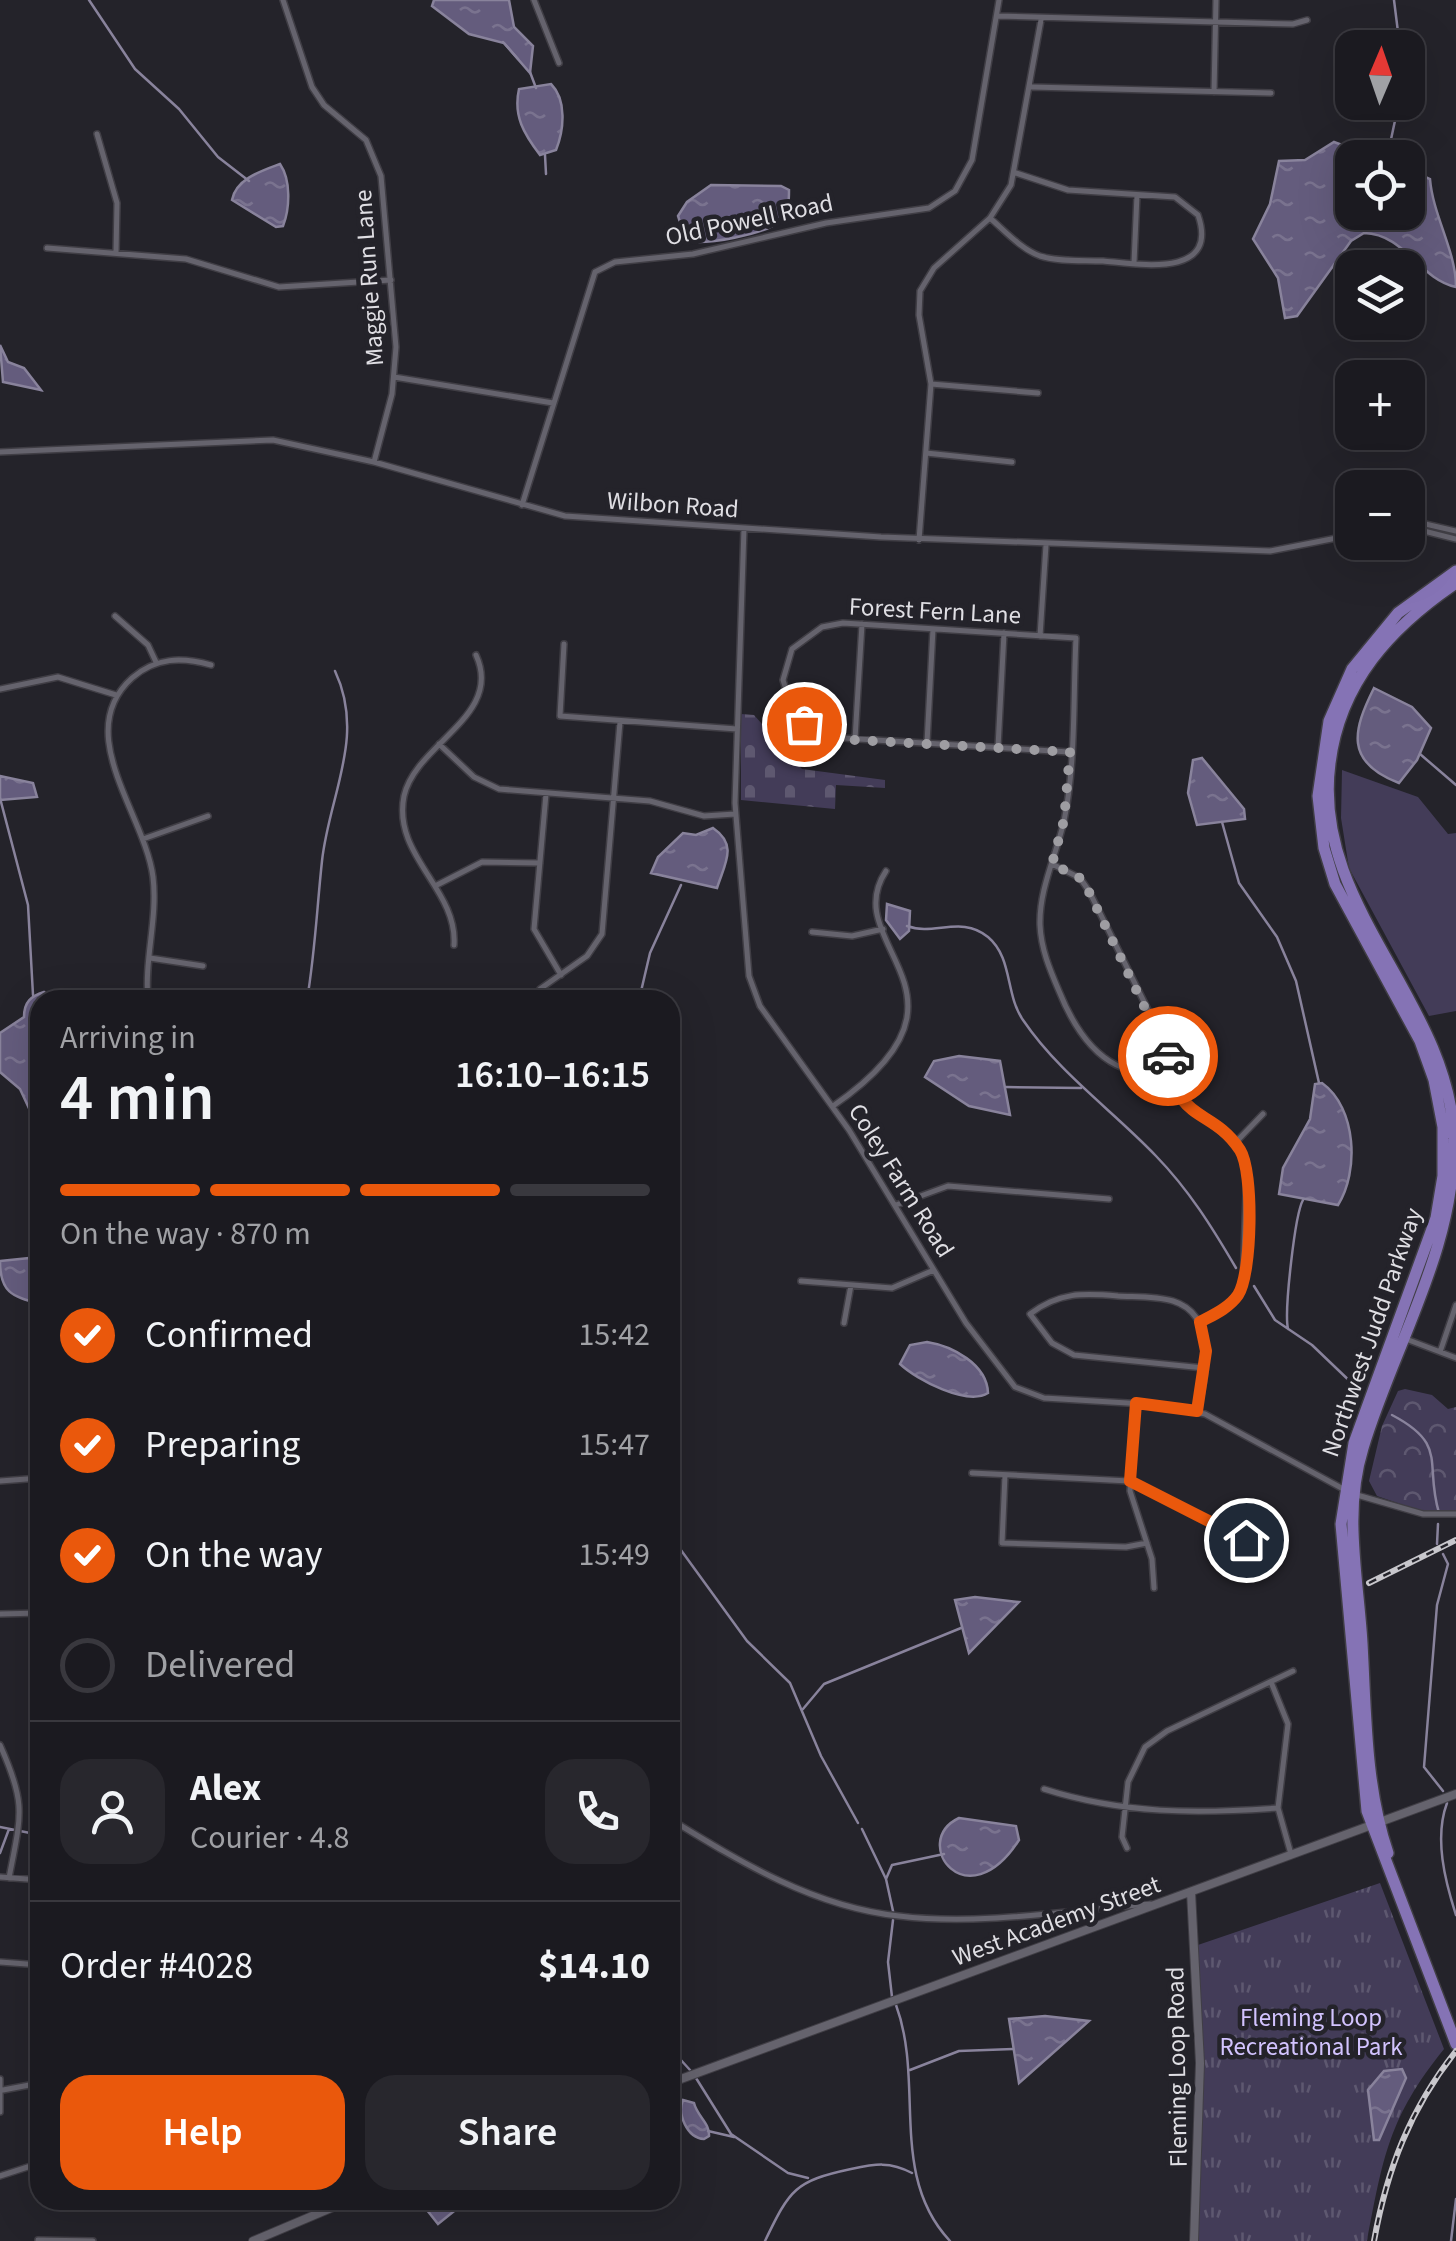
<!DOCTYPE html>
<meta charset="utf-8">
<style>
:root{--surface:#1b1a20;--page:#28272d;--text:#f1f3f6;--muted:#a0a1a5;--line:#39383e;--accent:#ea580c}
body{margin:0;font-family:"Source Sans 3",sans-serif;background:var(--page);color:var(--text);height:100vh;display:flex;flex-direction:column;font-size:38px;white-space:nowrap}
*{box-sizing:border-box;margin:0}
p{font-size:32px;color:var(--muted)}
.icon{flex:none;width:55px;height:55px;fill:none;stroke:currentColor;stroke-width:2;stroke-linecap:round;stroke-linejoin:round}
.map{position:relative;flex:1;overflow:hidden}
.side{position:absolute;left:30px;top:990px;width:650px;height:1220px;display:flex;flex-direction:column;background:var(--surface);border-radius:30px;box-shadow:0 10px 40px #0002,0 0 0 2px var(--line)}
.side>*{flex:none}
.needle{width:65px;rotate:2deg}
.buttons{position:absolute;left:1335px;top:30px;display:grid;gap:20px}
.buttons a{display:grid;place-items:center;width:90px;height:90px;border-radius:20px;background:var(--surface);box-shadow:0 10px 40px #0002,0 0 0 2px var(--line);font-size:50px}
.pin{position:absolute;display:grid;place-items:center;width:85px;height:85px;color:#fff;margin:-42px;border:5px solid #fff;border-radius:50%;box-shadow:0 2px 10px #0007}
.courier{position:absolute;display:grid;place-items:center;width:100px;height:100px;margin:-50px;border:8px solid #ea580c;border-radius:50%;background:#fff;color:#222;box-shadow:0 2px 12px #0007}
.overview em{font-style:normal;font-weight:600}
.overview div{display:flex;flex-direction:column-reverse}
.overview{display:flex;align-items:center;justify-content:space-between;height:170px;padding:0 30px}
h1{font-size:65px;font-weight:600;line-height:75px}
.bar{display:grid;grid-template-columns:repeat(4,1fr);gap:15px 10px;align-content:center;height:120px;padding:0 30px}
.bar i{height:12px;border-radius:8px;background:var(--line)}
.bar .current{background:var(--accent)}
.bar p{grid-column:span 4}
.line{display:flex;align-items:center;gap:25px;padding:0 30px;border-top:2px solid var(--line)}
.line div{flex:1}
.round{display:grid;place-items:center;flex:none;width:105px;height:105px;border-radius:30px;background:var(--page)}
ol{padding:0 30px;list-style:none}
li{display:flex;align-items:center;gap:30px;height:110px}
li p{margin-inline-start:auto}
li .icon{padding:10px;border-radius:50%;background:var(--accent);color:#fff;stroke-width:4}
li:last-child{color:var(--muted)}
li i{width:55px;height:55px;border:5px solid var(--line);border-radius:50%}
.button{display:flex;gap:20px;margin-top:auto;padding:20px 30px}
.button a{flex:1;height:115px;border-radius:30px;background:var(--accent);color:#fff;font-size:40px;font-weight:600;line-height:115px;text-align:center}
.button a+a{background:var(--page);color:var(--text)}
.map>svg:first-child{display:block}
</style>
<div class="map">
<svg width="1456" height="2241" viewBox="0 0 1456 2241">
<defs>
<pattern id="forest-crowns" width="20" height="18" patternUnits="userSpaceOnUse" patternTransform="scale(2.5)"><rect width="20" height="18" fill="#433c58"/><path d="M2 6a3 3 0 1 1 6 0M12 15a3 3 0 1 1 6 0" fill="none" stroke="#5e5870"/></pattern>
<pattern id="cemetery-stones" width="16" height="16" patternUnits="userSpaceOnUse" patternTransform="scale(2.5)"><rect width="16" height="16" fill="#433c58"/><path d="M2 7V4a2 2 0 0 1 4 0v3zM10 15v-3a2 2 0 0 1 4 0v3z" fill="#5e5870"/></pattern>
<pattern id="park-tufts" width="24" height="20" patternUnits="userSpaceOnUse" patternTransform="scale(2.5)"><rect width="24" height="20" fill="#433c58"/><path d="M3 7l-1-3M5 7V3M7 7l1-3M15 17l-1-3M17 17v-4M19 17l1-3" fill="none" stroke="#5e5870"/></pattern>
<pattern id="water-ripples" width="26" height="14" patternUnits="userSpaceOnUse" patternTransform="scale(2.5)"><rect width="26" height="14" fill="#645c7d"/><path d="M2 4q2-2 4 0t4 0M15 11q2-2 4 0t4 0" fill="none" stroke="#7a738f"/></pattern>
</defs>
<rect width="100%" height="100%" fill="#24232a"/>
<!-- grass -->
<path fill="#433c58" d="M1342 770 1418 797 1448 834 1456 833V1011L1429 1016 1349 868 1341 818Z"/>
<!-- forest -->
<path fill="url(#forest-crowns)" d="M1405 1389 1432 1395 1448 1409 1456 1407V1510L1430 1514 1377 1496 1369 1481 1382 1426 1398 1391Z"/>
<!-- cemetery -->
<path fill="url(#cemetery-stones)" d="M741 714 754 715 802 769 885 780V788L836 785 835 809 741 800Z"/>
<!-- park -->
<path fill="url(#park-tufts)" d="M1380 1883 1444 2049C1389 2117 1383 2157 1367 2241H1198L1195 1946Z"/>
<!-- water -->
<path fill="url(#water-ripples)" stroke="#89839c" stroke-width="2.5" d="M434 0H509L514 27 533 46 530 73 504 43 469 34 432 6Z
M551 84C567 100 564 130 556 150L540 155C524 134 513 116 519 89Z
M1334 142 1375 157 1352 158V212H1408V169L1430 179C1433 216 1456 251 1456 287 1419 279 1405 234 1364 233L1351 241 1297 316 1285 318 1278 278 1253 239 1270 204 1279 161 1305 160Z
M280 164C291 180 290 208 283 226L276 227 232 200C236 179 261 171 280 164Z
M711 185 781 186 789 190C789 201 789 213 780 221 764 235 706 245 686 241L678 216 687 202Z
M0 345 8 362 24 368 41 390 3 382Z
M1374 688 1412 707 1431 728 1417 760 1399 783C1344 762 1353 730 1374 688Z
M1202 758 1244 809 1245 819 1197 825 1188 793 1193 760Z
M0 776 33 783 37 797 0 800Z
M713 828C738 845 725 863 717 888L651 873 658 857 683 833 696 835Z
M887 904 910 911 909 931 900 939 886 920Z
M44 992 55 1000H40V1132L20 1089 0 1072V1033L24 1017C24 1002 31 996 44 992Z
M959 1056 1000 1061 1010 1115 969 1106 925 1077 934 1061Z
M1322 1083C1357 1108 1359 1172 1338 1205L1279 1194 1283 1168 1310 1119 1315 1084Z
M40 1257V1304C11 1296 0 1292 0 1261Z
M927 1342C952 1346 987 1364 988 1393 967 1406 917 1380 900 1364L910 1345Z
M975 1597 1019 1602 969 1653 955 1600Z
M959 1818 1016 1826 1019 1840C967 1921 909 1842 959 1818Z
M1045 2016 1089 2021 1019 2083 1009 2019Z
M1402 2069 1406 2078 1379 2140H1374L1368 2090 1384 2071Z
M683 2100 694 2103C697 2116 710 2123 709 2136L704 2139C687 2138 677 2114 683 2100Z
M432 2200H468L438 2224 427 2210Z"/>
<g fill="none" stroke-linecap="round" stroke-linejoin="round">
<!-- stream -->
<path stroke="#89839c" stroke-width="2.5" d="M89 0 135 69 179 109 218 157 249 181
M1394 0 1400 48
M503 42 518 59
M530 72 536 88
M545 155 546 174
M1387 158 1399 102
M1420 754 1456 785
M0 798 28 905 33 995
M1222 822 1239 883 1277 937 1296 981 1319 1083
M907 926C934 936 962 915 988 937 1013 958 1005 994 1023 1020 1059 1073 1112 1110 1156 1156 1189 1190 1212 1227 1236 1268
M307 1000C315 953 317 907 322 861 329 795 366 737 335 671
M639 1000 650 953 681 885
M1006 1087 1081 1088
M1254 1286 1275 1320 1312 1345 1357 1388
M1288 1329C1284 1311 1295 1214 1303 1200
M1392 1415C1449 1445 1424 1463 1439 1513
M670 1535 747 1641 790 1683 821 1756 858 1823
M1437 1544 1438 1524
M803 1709 824 1684 961 1628
M1443 1791 1424 1767 1437 1605 1448 1564 1443 1554
M1447 1803C1434 1838 1445 1881 1456 1915
M0 1827 40 1835
M862 1829 886 1879 893 1911
M0 1853 9 1829
M886 1879 892 1865 944 1854
M892 1997 888 1962 893 1920
M896 2005C925 2083 888 2175 950 2241
M670 2048 690 2070
M910 2070 959 2051 1013 2049
M696 2078 731 2134 788 2173 808 2178
M708 2131 734 2137
M765 2241C790 2189 795 2181 851 2169 875 2164 890 2161 912 2173
M1451 2241 1456 2199"/>
<defs>
<path id="street" d="M283 0 312 87 324 105 366 140 381 176 396 347 392 394 374 462
M534 0 559 63
M997 16 1293 24 1307 20
M1032 87 1271 93
M1214 92 1216 0
M97 134 117 203 116 253
M990 218C1005 231 1021 249 1040 256 1059 262 1083 260 1103 261 1138 264 1220 279 1198 215L1175 197 1068 190 1016 173
M47 248 186 259 279 287 391 280
M1134 263 1137 195
M394 377 553 403
M931 384 1038 393
M0 452 273 440 374 462 565 516 881 537 1270 551 1352 535
M926 453 1012 462
M522 505 595 272 615 262 693 254 826 223 929 208 955 191 972 160 999 0
M1408 520 1456 531
M1408 527 1456 539
M744 528 735 803 749 976 760 1006 849 1130 966 1323 1015 1387 1044 1398 1161 1405 1205 1414 1347 1491
M919 540 931 384 919 315 920 291 934 268 990 218 1011 185 1041 20
M115 616 148 645 156 662
M1040 636 1046 545
M564 644 560 716 737 729
M0 689 58 677 116 695
M855 739 862 624
M927 743 933 629
M439 744 474 777 499 789 650 801 704 816 735 814
M998 747 1004 633
M1069 752 826 737 794 715 783 680 792 649 822 627 843 623 1076 638C1073 697 1076 763 1064 821 1056 856 1039 889 1040 925 1041 949 1050 970 1059 991 1088 1063 1133 1094 1207 1057
M546 794 534 929 561 975
M143 839 208 816
M1052 864 1080 878 1089 891 1167 1048 1178 1097 1235 1143 1247 1165 1243 1286 1228 1305 1200 1323
M435 886 482 862 540 863
M812 932 852 936 883 929
M454 945C458 889 392 856 404 796 416 743 504 716 476 655
M150 958 203 966
M538 998 540 989 587 956 602 934 620 722
M148 1000C144 960 158 918 153 877 145 814 71 733 132 678 156 657 182 657 211 665
M833 1106C995 994 836 946 886 871
M1235 1143 1263 1114
M896 1205 948 1186 1109 1199
M801 1281 892 1288 934 1270
M844 1323 851 1285
M1406 1339 1456 1358
M1440 1352 1456 1305
M1136 1403 1130 1491 1152 1559 1154 1588
M1197 1411C1207 1376 1218 1315 1173 1301 1156 1296 1136 1297 1118 1296 1083 1293 1059 1292 1030 1314L1052 1343 1074 1355 1204 1368
M972 1473 1129 1481 1246 1540 1255 1551
M1005 1475 1002 1543 1126 1547 1147 1543
M0 1481 40 1478
M1357 1495 1423 1514H1456
M0 1614 40 1613
M1271 1682 1288 1724 1278 1808 1291 1854
M0 1745C27 1805 21 1815 9 1878
M1044 1789C1123 1814 1196 1814 1278 1808
M670 1819C742 1863 814 1907 899 1916 981 1926 1069 1910 1150 1904
M1127 1848 1122 1837 1128 1782 1145 1747 1167 1731 1293 1671
M0 1877 40 1880
M0 1962 40 1965
M0 2079V2112
M3 2090 40 2083
M0 2176 40 2163
M38 2240 93 2241"/>
<path id="secondary" d="M1191 1892 1200 2063 1194 2241
M670 2083 1456 1794
M253 2241 350 2200"/>
<path id="highway" d="M1456 571 1398 613 1352 669 1329 721 1318 796 1324 848 1335 884 1420 1041 1434 1080 1443 1127V1176L1436 1218 1354 1443 1341 1524 1367 1811 1456 2044
M1388 1853C1365 1786 1366 1713 1362 1643 1358 1577 1343 1512 1363 1448 1394 1345 1456 1248 1454 1137 1448 999 1311 906 1330 763 1340 682 1391 627 1456 583"/>
</defs>
<!-- street casing -->
<use href="#street" stroke="#403e45" stroke-width="8"/>
<!-- secondary casing -->
<use href="#secondary" stroke="#403e45" stroke-width="10"/>
<!-- highway casing -->
<use href="#highway" stroke="#403e45" stroke-width="14"/>
<!-- street -->
<use href="#street" stroke="#65636d" stroke-width="5"/>
<!-- secondary -->
<use href="#secondary" stroke="#65636d" stroke-width="8"/>
<!-- highway -->
<use href="#highway" stroke="#8573b5" stroke-width="11"/>
<defs>
<path id="rail" d="M1369 1583 1456 1540
M1374 2241C1387 2169 1410 2109 1456 2051"/>
</defs>
<!-- rail casing -->
<use href="#rail" stroke="#c8c7cc" stroke-width="6"/>
<!-- rail -->
<use href="#rail" stroke="#24232a" stroke-width="2.5" stroke-dasharray="8" stroke-linecap="butt"/>
</g>
<g fill="none" stroke-linecap="round" stroke-linejoin="round">
<!-- done -->
<path stroke="#9e9da2" stroke-width="10" stroke-dasharray="0 18" d="M804 724 837 739 1070 752 1064 820 1052 864 1080 878 1089 892 1168 1056"/>
<!-- route -->
<path stroke="#ea580c" stroke-width="12" d="M1168 1056C1176 1125 1211 1106 1240 1150 1254 1172 1252 1274 1238 1295 1229 1308 1213 1315 1200 1322L1206 1351 1197 1411 1136 1403 1130 1481 1246 1540"/>
</g>
<g text-anchor="middle" stroke-width="9" stroke-linejoin="round" paint-order="stroke">
<!-- street labels -->
<g font-size="25" fill="#dfdee3" stroke="#24232a">
<text transform="translate(749 219) rotate(-12)" y="9">Old Powell Road</text>
<text transform="translate(368 278) rotate(-94)" y="9">Maggie Run Lane</text>
<text transform="translate(673 504) rotate(4)" y="9">Wilbon Road</text>
<text transform="translate(935 610) rotate(3)" y="9">Forest Fern Lane</text>
<text transform="translate(902 1180) rotate(58)" y="9">Coley Farm Road</text>
<text transform="translate(1371 1332) rotate(-71)" y="9">Northwest Judd Parkway</text>
<text transform="translate(1056 1920) rotate(-20)" y="9">West Academy Street</text>
<text transform="translate(1176 2067) rotate(-91)" y="9">Fleming Loop Road</text>
</g>
<!-- park labels -->
<g font-size="25" fill="#d2c3fe" stroke="#24232a">
<text x="1311" y="2026">Fleming Loop<tspan x="1311" dy="29">Recreational Park</tspan></text>
</g>
</g>
</svg>
<div class="buttons">
<a><svg class="needle" viewBox="-14 -14 28 28"><path d="M0-13l5 13h-10z" fill="#e53935"/><path d="M0 13l5-13h-10z" fill="#a0a1a5"/></svg></a>
<a><svg class="icon" aria-label="locate" viewBox="0 0 24 24"><circle cx="12" cy="12" r="6"/><path d="M12 2v4M12 18v4M2 12h4M18 12h4"/></svg></a>
<a><svg class="icon" aria-label="layers" viewBox="0 0 24 24"><path d="M12 4l9 5-9 5-9-5zM3 14l9 5 9-5"/></svg></a>
<a>+</a>
<a>−</a>
</div>
<div class="pin" style="left:804px;top:724px;background:#ea580c"><svg class="icon" aria-label="bag" viewBox="0 0 24 24"><path d="M5 8h14l-1 12H6zM9 8a3 3 0 0 1 6 0"/></svg></div>
<div class="pin" style="left:1246px;top:1540px;background:#1f2937"><svg class="icon" aria-label="home" viewBox="0 0 24 24"><path d="M3 11l9-7 9 7M6 9v11h12V9"/></svg></div>
<div class="courier" style="left:1168px;top:1056px"><svg class="icon" aria-label="car" viewBox="0 0 24 24"><path d="M5 17H2v-5l4-1 3-4h7l3 4 3 1v5h-3M9 17h6M6 11h13"/><circle cx="7" cy="17" r="2"/><circle cx="17" cy="17" r="2"/></svg></div>
<section class="side">
<div class="overview"><div><h1>4 min</h1><p>Arriving in</p></div><em>16:10–16:15</em></div>
<div class="bar"><i class="current"></i><i class="current"></i><i class="current"></i><i></i><p>On the way · 870 m</p></div>
<ol>
<li><svg class="icon" aria-label="check" viewBox="0 0 24 24"><path d="M5 12l5 5 9-10"/></svg>Confirmed<p>15:42</p></li>
<li><svg class="icon" aria-label="check" viewBox="0 0 24 24"><path d="M5 12l5 5 9-10"/></svg>Preparing<p>15:47</p></li>
<li><svg class="icon" aria-label="check" viewBox="0 0 24 24"><path d="M5 12l5 5 9-10"/></svg>On the way<p>15:49</p></li>
<li><i></i>Delivered</li>
</ol>
<div class="line" style="height:180px"><a class="round"><svg class="icon" aria-label="person" viewBox="0 0 24 24"><circle cx="12" cy="8" r="4"/><path d="M4 21q1-7 8-7t8 7"/></svg></a><div><b>Alex</b><p>Courier · 4.8</p></div><a class="round"><svg class="icon" aria-label="phone" viewBox="0 0 24 24"><path d="M5 4h4l2 5-3 2q2 4 5 5l2-3 5 2v4C11 20 4 13 5 4z"/></svg></a></div>
<div class="line" style="height:130px"><div>Order #4028</div><b>$14.10</b></div>
<div class="button"><a>Help</a><a>Share</a></div>
</section>
</div>
